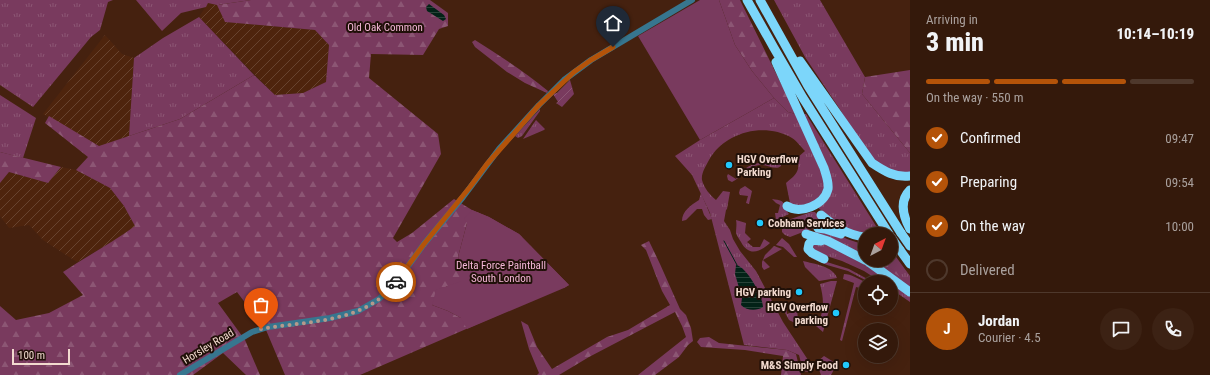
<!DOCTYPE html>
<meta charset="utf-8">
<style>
:root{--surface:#34190b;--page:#3c2214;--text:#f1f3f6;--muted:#a9a09d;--line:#4e382c;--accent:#b45309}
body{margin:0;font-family:"Roboto Condensed",sans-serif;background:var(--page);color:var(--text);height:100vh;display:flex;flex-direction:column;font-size:15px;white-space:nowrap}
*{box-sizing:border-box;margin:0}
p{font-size:13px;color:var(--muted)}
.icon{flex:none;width:22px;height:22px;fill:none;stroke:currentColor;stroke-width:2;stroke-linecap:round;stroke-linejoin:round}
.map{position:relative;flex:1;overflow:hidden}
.details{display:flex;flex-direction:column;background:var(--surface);width:300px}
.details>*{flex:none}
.needle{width:26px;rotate:41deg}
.tools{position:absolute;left:858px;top:227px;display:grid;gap:8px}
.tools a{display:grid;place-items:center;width:40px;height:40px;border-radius:50%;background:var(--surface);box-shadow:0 4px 16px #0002,0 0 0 1px var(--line);font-size:20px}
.scale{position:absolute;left:12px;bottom:10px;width:58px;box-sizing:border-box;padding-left:4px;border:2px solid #f2dacf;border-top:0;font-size:11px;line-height:14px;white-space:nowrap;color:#f2dacf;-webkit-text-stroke:3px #201008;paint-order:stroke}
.pin{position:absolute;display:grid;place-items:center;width:34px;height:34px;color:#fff;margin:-41px -17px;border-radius:50% 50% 50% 0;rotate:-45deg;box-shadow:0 0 4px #0007}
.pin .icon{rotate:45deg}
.courier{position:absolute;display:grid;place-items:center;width:40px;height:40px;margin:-20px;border:3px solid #b45309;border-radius:50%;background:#fff;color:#222;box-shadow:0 1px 5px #0007}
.overview em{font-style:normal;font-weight:800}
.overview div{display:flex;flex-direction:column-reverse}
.overview{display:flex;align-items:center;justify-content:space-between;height:68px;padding:0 16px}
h1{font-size:26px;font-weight:800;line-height:30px}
.bar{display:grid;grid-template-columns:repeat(4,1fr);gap:6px 4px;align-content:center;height:48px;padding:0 16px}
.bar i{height:5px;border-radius:3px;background:var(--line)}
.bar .on{background:var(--accent)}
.bar p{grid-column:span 4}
.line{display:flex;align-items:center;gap:10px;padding:0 16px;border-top:1px solid var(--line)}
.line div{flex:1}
.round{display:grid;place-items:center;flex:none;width:42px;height:42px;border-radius:21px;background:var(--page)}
ol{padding:0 16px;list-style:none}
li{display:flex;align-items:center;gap:12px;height:44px}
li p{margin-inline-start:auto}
li .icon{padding:4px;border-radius:50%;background:var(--accent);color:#fff;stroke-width:4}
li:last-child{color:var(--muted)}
li i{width:22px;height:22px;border:2px solid var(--line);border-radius:50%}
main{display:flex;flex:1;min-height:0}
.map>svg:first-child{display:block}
</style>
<main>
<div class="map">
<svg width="910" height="375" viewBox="0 0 910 375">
<defs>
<pattern id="industrial-furrows" width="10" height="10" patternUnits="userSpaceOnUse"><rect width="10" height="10" fill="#4e240d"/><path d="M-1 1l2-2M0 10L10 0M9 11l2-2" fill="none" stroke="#68432f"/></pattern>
<pattern id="grass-tufts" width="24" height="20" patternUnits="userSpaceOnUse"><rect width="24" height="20" fill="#793a5e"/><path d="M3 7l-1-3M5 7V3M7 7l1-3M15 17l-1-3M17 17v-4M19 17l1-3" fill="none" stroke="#8c5674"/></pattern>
<pattern id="forest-firs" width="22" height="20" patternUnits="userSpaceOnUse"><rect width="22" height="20" fill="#793a5e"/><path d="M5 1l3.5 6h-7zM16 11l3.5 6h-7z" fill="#8c5674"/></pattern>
<pattern id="garden-furrows" width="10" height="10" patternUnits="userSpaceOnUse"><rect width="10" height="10" fill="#793a5e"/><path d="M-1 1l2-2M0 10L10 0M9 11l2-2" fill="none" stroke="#8c5674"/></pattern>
<pattern id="water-rules" width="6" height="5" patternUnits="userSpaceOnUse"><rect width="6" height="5" fill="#032217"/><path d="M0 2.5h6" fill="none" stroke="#284238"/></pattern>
</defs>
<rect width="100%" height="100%" fill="#45210f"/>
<!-- industrial -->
<path fill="url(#industrial-furrows)" d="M208 3 217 5 225 22 315 30 329 45 326 82 303 93 275 95 199 17Z
M105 35 122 54 134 58 129 136 99 146 43 114Z
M61 167 76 170 110 188 124 206 135 226 114 241 94 252 77 262 43 240 29 225 9 228 0 216V183L9 172 48 183Z"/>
<!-- grass -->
<path fill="url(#grass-tufts)" d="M0 0H113L108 2 100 30 91 37 33 107 0 85Z
M136 0H251L217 5 208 3 206 7 181 13 162 31Z
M774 0H820L865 77 862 94 910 153V172L899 173 874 162 852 131 841 111 805 57Z
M199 17 254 75 180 119 129 136 134 58 163 38Z
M0 95 36 118 23 158 0 152Z
M774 98 788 112 796 114 824 179V191L816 202 795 207 790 203 786 183C795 175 801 172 797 158L805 151C801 147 797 141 792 138 764 122 725 132 709 160 706 166 701 173 702 180 704 188 710 195 716 200L723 191 730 192 727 209 726 210 724 221 730 230 733 239 740 251 756 271 783 322 810 363 811 371 809 372 803 371 799 355 787 350 744 345 710 213 692 175 675 156 700 140Z
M540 109V111L522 136 518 138 515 136Z
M804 114H806L881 234H865L846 230 817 207 829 195Z
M536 120 545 129 544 130 523 139Z
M773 155 778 157 781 162V166C775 171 767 164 759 165 746 167 742 177 732 182L728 180 727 176 728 174 736 179C744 166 756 161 771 163Z
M745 186 752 191 749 204 746 203 748 196 740 195 739 193 740 189Z
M772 199C789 201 781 204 789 214L776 220 775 213H778L780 205 776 203Z
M811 212H815L820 218 816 227 790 237 785 235 782 232V225L785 221Z
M736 220 746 223 745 233 751 239 747 242 753 247H760L764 239 770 243C760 252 749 257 741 242 739 239 737 236 736 233 736 229 737 224 736 220Z
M818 230 834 232 847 239 865 245V256L812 233Z
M782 238 789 244 797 257H794L783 247 776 245Z
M822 243 868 265 910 296V302L891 289V282H881L864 271 842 261 814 252 811 244Z
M774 246 782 249 763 260 770 267 764 270 762 267V262L765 255Z
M891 250 910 276V289L871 260H891Z
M811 257 849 269 873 282H869L848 271 827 265 811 258Z
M803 261C814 264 833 266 837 278L819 281 805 267Z
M844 274C851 274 859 279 865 282V286L861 285 860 288 856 287 842 341 840 340 854 283 843 279Z
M831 281H837L823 332 816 326C825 312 824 299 820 284Z
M786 304 787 314 797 310 798 319 795 323 789 320 783 309Z
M824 356 837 364 831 375H821L818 367V361Z"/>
<!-- forest -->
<path fill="url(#forest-firs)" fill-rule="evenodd" d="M251 0H430L448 13V26L439 29 423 55 371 54 369 78 438 134 441 154 393 238 397 242 412 233 454 199 472 210 489 217 519 234 569 285 564 288 467 223 458 257 462 267V275L519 306 360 375H285L266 330 237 292 218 303 245 340 260 375H246L223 353 193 375H0V306L16 320 49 313 83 295 63 272C87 256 112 243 135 226L124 206 110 188 76 170 88 157 45 123 49 116 99 146 180 119 254 75 275 95 303 93 326 82 329 45 315 30 225 22 217 5ZM447 286 461 318 448 311 432 305Z
M719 0H740L796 114 788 112 774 98 752 71 735 45Z
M475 40C500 56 525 72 548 91L547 93 525 83 507 72 475 47 472 42Z
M910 70V153L862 94 865 77Z
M0 152 61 167 48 183 9 172 0 183Z
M701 193 712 219 708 220 704 215 702 209H697L686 220 682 221C682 211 691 205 699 200Z
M649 241 660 264 680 309 686 315 691 328 693 341 688 345 679 357 655 375H638L686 337 682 326 675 312 589 357 559 375H537L539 373 529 349 521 321 528 325 537 347 552 369 607 337 628 330 670 305 662 291 646 250 641 245Z
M891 253 902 273 900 277 875 260H891Z
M709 337 719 343 787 350 796 354 801 375H781L783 356 745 350 701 347 697 342 700 338Z"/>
<!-- park -->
<path fill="#793a5e" d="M700 0H719L735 45 752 71 774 98 700 140 638 36Z
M472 210 489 217 519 234 569 285 564 288 467 329 461 318 448 311 432 305 436 290 462 281V267L458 257 467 223 464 219Z"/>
<!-- garden -->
<path fill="url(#garden-furrows)" d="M570 80 574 94 562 107 556 103 558 102 553 94 557 93Z"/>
<!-- water -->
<path fill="url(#water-rules)" d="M429 4 444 15 446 19 443 21 427 11 426 7Z
M736 265C746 266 763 296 763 307 757 311 747 311 741 305L742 298 735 274Z"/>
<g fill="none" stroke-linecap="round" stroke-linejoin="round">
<!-- stream -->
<path stroke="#032217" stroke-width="1" d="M724 241 737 265"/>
<!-- minor -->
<path stroke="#37768f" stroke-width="6" d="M180 375 252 332 268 327 330 318 358 311 379 299 398 280 424 244 463 197 499 149 539 105 564 80 591 60 692 0"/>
<!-- highway -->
<path stroke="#7cd6fa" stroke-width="9" d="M747 0 774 48 803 98 889 234
M760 0 808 86 901 233
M800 61 872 163C884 171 895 178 910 176
M776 62 824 168C826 175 829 182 828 189 824 205 800 215 787 206
M910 190C899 201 903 216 910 229
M821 215C834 226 847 235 865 237
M818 228 825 229 841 234
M806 234 828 241 865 260
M821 241 812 240 809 244 808 249 812 253 824 259
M900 250 910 264
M866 260 910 292"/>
<!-- highway-bridge -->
<path stroke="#7cd6fa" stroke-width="9" d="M901 233 910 246
M891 237 900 250"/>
</g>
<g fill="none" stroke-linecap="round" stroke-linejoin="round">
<!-- done -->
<path stroke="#b5998c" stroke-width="4" stroke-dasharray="0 7.2" d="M261 329C300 322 345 323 378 300 384 295 390 288 396 282"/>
<!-- route -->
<path stroke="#b45309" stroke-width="5" d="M396 282 424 244 470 187 487 164 539 105 574 72 591 60 613 47"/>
</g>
<!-- markers -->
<g fill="#21c9fd" stroke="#201008" stroke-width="1.5">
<circle cx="729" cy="165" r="4"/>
<circle cx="760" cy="223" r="4"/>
<circle cx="799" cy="292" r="4"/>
<circle cx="836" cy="313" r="4"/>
<circle cx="846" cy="365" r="4"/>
</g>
<g text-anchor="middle" stroke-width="4" stroke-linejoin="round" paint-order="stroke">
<!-- park labels -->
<g font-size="11" fill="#f4b6d7" stroke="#201008">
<text x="385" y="31">Old Oak Common</text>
<text x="501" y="269">Delta Force Paintball<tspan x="501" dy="13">South London</tspan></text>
</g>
<!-- poi labels -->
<g font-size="11" font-weight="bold" fill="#f2dacf" stroke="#201008" text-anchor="end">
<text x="737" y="163" text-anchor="start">HGV Overflow<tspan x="737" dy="13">Parking</tspan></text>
<text x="768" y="227" text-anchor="start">Cobham Services</text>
<text x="791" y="296">HGV parking</text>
<text x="828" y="311">HGV Overflow<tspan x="828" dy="13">parking</tspan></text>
<text x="838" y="369">M&amp;S Simply Food</text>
</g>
<!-- street labels -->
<g font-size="11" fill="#f2dacf" stroke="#201008">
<text transform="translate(208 346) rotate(-31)" y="4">Horsley Road</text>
</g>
</g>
</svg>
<div class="tools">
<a><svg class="needle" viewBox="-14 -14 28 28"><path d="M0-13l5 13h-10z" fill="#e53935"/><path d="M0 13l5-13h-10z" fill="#a9a09d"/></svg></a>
<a><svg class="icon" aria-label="locate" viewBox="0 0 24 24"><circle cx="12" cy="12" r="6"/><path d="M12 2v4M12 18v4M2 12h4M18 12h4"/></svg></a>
<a><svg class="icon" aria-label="layers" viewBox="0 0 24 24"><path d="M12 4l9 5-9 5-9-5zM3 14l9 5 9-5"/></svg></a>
</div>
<div class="scale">100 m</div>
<div class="pin" style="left:261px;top:329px;background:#ea580c"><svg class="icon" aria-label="bag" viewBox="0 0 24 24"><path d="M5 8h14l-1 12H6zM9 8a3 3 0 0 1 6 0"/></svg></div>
<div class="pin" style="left:613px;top:47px;background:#1f2937"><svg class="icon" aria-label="home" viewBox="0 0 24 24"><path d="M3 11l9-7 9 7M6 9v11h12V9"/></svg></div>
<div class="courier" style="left:396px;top:282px"><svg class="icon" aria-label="car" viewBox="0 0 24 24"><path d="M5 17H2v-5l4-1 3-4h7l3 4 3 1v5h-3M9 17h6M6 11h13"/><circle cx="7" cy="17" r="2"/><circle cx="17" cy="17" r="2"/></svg></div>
</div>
<section class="details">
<div class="overview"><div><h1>3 min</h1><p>Arriving in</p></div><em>10:14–10:19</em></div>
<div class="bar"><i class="on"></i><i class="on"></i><i class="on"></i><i></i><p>On the way · 550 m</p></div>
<ol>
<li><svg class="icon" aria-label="check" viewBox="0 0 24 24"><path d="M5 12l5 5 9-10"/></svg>Confirmed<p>09:47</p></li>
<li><svg class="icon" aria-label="check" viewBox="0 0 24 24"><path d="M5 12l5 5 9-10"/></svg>Preparing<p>09:54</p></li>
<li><svg class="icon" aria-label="check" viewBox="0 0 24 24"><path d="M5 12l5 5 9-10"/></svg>On the way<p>10:00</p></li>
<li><i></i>Delivered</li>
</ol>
<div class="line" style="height:72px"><b class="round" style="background:var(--accent);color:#fff">J</b><div><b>Jordan</b><p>Courier · 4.5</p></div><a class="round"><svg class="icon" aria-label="chat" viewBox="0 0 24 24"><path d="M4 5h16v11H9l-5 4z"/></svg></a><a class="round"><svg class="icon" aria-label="phone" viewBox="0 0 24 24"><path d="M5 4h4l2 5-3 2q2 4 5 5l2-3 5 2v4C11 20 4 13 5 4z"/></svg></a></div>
</section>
</main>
